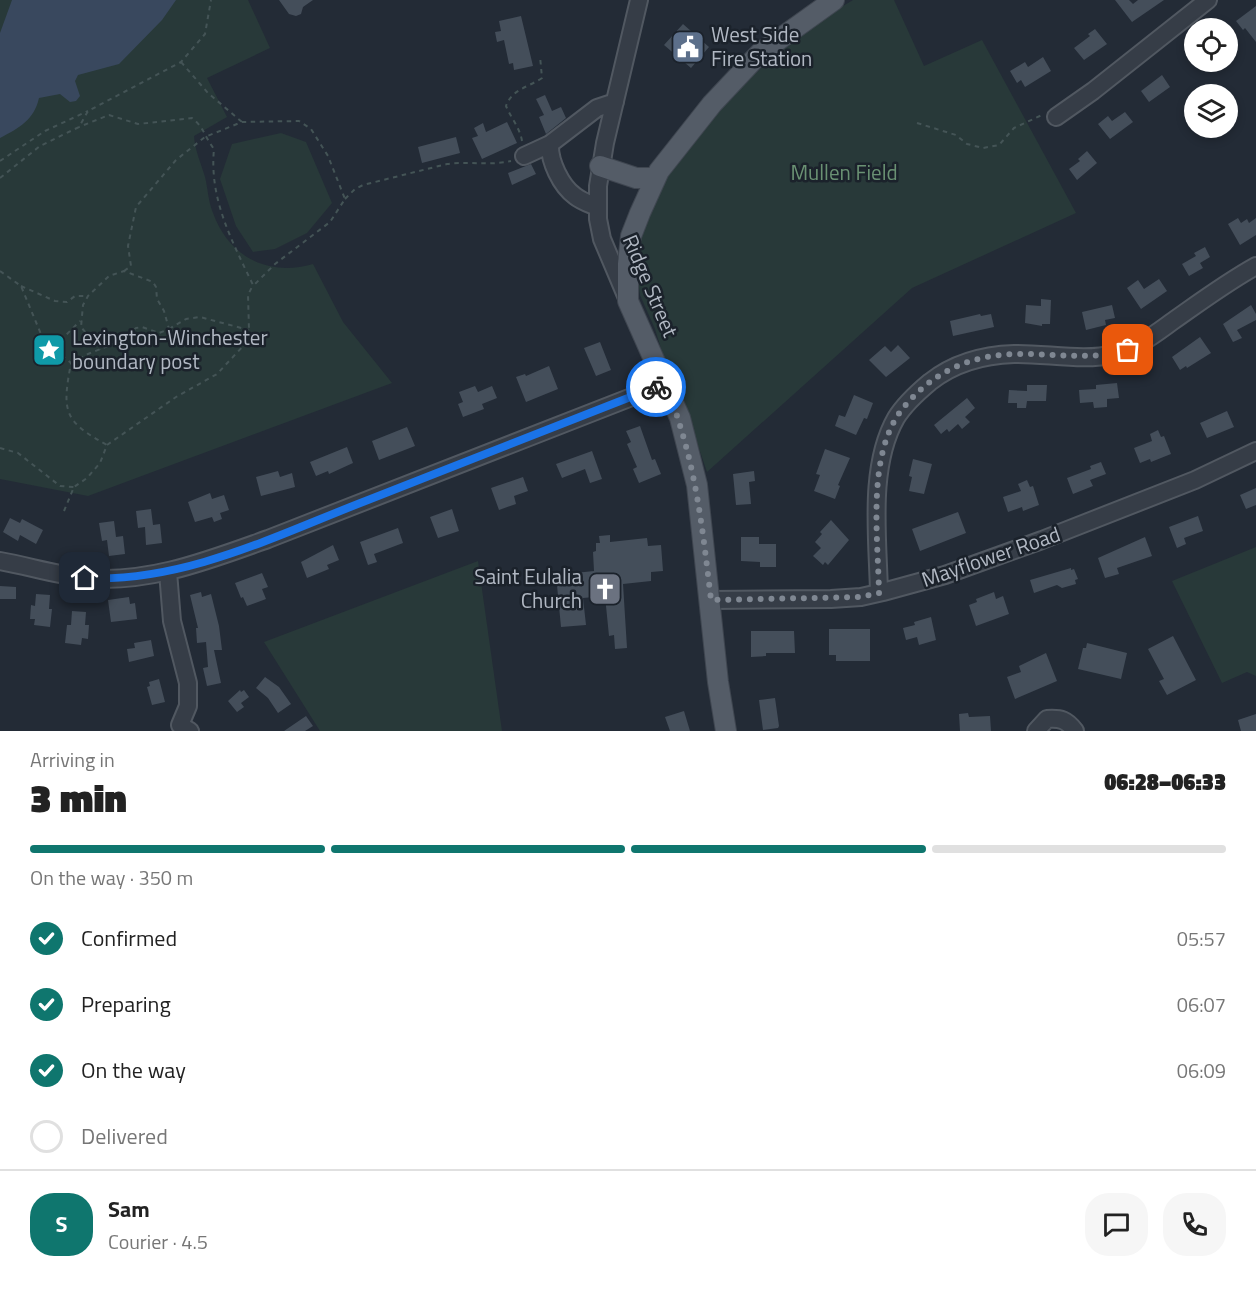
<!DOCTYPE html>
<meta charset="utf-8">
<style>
:root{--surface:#fff;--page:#f6f6f6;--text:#222;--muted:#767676;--line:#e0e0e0;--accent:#0f766e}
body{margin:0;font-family:"Titillium Web",sans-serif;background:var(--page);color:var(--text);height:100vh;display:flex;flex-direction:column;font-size:22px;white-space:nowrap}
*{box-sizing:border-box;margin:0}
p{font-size:20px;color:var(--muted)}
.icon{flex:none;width:33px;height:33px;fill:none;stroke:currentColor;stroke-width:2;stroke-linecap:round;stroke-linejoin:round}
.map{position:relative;height:731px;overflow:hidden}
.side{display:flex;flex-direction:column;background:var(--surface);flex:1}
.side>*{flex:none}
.fabs{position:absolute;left:1184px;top:18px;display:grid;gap:12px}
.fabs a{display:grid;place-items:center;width:54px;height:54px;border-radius:50%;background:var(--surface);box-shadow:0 3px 9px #0003;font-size:30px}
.pin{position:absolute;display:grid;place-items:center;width:51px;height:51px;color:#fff;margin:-26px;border-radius:12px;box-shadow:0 3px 9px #0006}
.courier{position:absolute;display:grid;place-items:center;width:60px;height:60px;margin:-30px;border:4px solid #1a73e8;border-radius:50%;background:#fff;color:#222;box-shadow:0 2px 8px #0007}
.head em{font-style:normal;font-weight:800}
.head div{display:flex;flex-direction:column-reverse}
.head{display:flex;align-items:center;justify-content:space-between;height:102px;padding:0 30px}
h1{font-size:39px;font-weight:800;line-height:45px}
.bar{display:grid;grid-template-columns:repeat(4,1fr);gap:9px 6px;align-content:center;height:72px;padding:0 30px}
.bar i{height:8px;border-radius:4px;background:var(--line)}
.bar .active{background:var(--accent)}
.bar p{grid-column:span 4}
.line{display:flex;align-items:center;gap:15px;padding:0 30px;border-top:2px solid var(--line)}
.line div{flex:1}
.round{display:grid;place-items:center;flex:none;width:63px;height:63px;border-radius:24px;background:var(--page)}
ol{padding:0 30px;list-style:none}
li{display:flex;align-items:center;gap:18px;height:66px}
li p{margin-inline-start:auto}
li .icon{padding:6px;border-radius:50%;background:var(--accent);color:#fff;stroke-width:4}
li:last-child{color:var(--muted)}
li i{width:33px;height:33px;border:3px solid var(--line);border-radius:50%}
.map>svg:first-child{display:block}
</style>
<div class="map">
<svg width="1256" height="731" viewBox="0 0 1256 731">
<rect width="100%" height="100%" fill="#232b36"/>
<!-- green -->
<path fill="#283939" d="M0 0H248L270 48 207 78 227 117 194 136C195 151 201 163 205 177 208 189 208 201 213 213 229 257 268 277 313 264L343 322 392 383 88 496 0 479Z
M853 0H894L924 66 982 40 1076 213 912 288 707 472 680 392 664 358 655 329 640 295 634 252 654 198 687 146 733 93 774 57 820 20Z
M281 133 306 142 332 203 307 233 275 249 253 252 236 226 220 179 232 144Z
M1256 547V676L1247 672 1222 683 1172 581Z
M478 561 502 731H320L264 642Z"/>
<!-- water -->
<path fill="#39485e" d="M12 0H176L162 20 119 64 78 75 75 81 80 96 76 101 70 102 60 94 39 98C34 120 19 128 0 138V33Z"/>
<!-- building -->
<path fill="#444e5a" d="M279 0H313L303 7 301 14 296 16 289 14Z
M1115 0H1129L1133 4 1138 0H1164L1132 22Z
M1256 6V42L1245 28 1243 30 1236 21Z
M521 16 533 66 514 70 513 63 509 64 504 40 497 42 495 32 501 31 499 21Z
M683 24 709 47 691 68 664 45Z
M1095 29 1107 44 1084 60 1074 48 1090 36 1088 34Z
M1043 57 1051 71 1025 87 1021 80 1017 83 1010 71 1025 62 1028 67Z
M1162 75 1170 87 1149 102 1141 91Z
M545 95 552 111 561 107 566 118 546 134 539 117 544 115 536 99Z
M1125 112 1133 122 1110 139 1098 124 1108 116 1112 121Z
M507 122 517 143 482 159 472 138 478 136 474 128 483 123 486 132Z
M456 137 460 153 422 163 418 147Z
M1087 151 1097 163 1077 180 1069 169 1080 161 1078 159Z
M531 164 536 174 512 185 508 173Z
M1238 218 1241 223 1247 219 1249 223 1256 218V235L1240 245 1228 224Z
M1205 247 1210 257 1200 263 1203 268 1189 276 1182 264 1196 256 1194 253Z
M1159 279 1167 291 1141 309 1127 288 1138 280 1144 289Z
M1041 299 1051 300 1050 324H1042V326L1025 323 1026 305 1041 306Z
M1112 305 1115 318 1105 320 1106 325 1086 330 1082 312Z
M1251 305 1256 314V320L1237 330 1242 338 1233 342 1223 324Z
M980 314 981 316 991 314 994 327 953 336 950 321Z
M1200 337 1211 353 1187 368 1186 366 1180 370 1172 357Z
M600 342 611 370 596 376 584 348Z
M898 345 910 358 886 377 869 360 885 346 891 352Z
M549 366 558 389 526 402 516 377 525 374 526 376Z
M1117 383 1119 398 1107 399V407L1094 408 1093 402 1080 403 1079 390 1096 389V385Z
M1027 385H1047L1046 401H1027L1026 408H1017V403H1008L1009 390 1027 391Z
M475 386 478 392 492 386 497 398 482 404 484 409 463 417 458 404 463 402 459 392Z
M854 395 873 403 867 419 864 418 856 435 835 426 839 415 845 417Z
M967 398 975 408 965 417 970 422 962 429 958 424 949 432 947 429 941 434 934 425Z
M1227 411 1234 427 1207 438 1200 423Z
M640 426 652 460 655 459 661 474 639 483 633 469 637 467 627 444 631 442 626 431Z
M407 427 415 446 379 460 372 441Z
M1158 430 1161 437 1164 436 1171 454 1151 462 1150 459 1140 463 1134 448 1152 441 1150 434Z
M347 447 353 463 329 474 328 471 316 476 310 462Z
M825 449 850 458 838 485 840 486 835 499 814 491 820 475 816 474Z
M592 451 602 479 590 483 585 469 562 478 556 464Z
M913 459 932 464 924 494 909 491 912 477 909 476Z
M1101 462 1106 474 1090 480 1093 486 1073 494 1067 478 1091 469 1090 466Z
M278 471 280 477 292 473 295 487 261 496 256 477Z
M754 471 755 481 749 482 751 504 736 505 733 474Z
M523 477 528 491 514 496 516 504 499 510 491 488Z
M1027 480 1030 487 1033 486 1039 505 1023 511 1022 507 1008 512 1003 497 1021 491 1018 484Z
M1256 488V505L1246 509 1240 495Z
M210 493 212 499 224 495 229 510 220 513 222 519 214 522 212 517 195 522 188 502Z
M151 509 153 525 160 524 162 543 146 545 145 527 138 528 136 511Z
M452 509 459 531 438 538 430 517Z
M958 512 966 533 920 551 912 529Z
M1198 516 1203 531 1184 538 1186 544 1177 548 1169 527Z
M10 518 20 523 22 519 43 530 36 544 20 535 18 541 3 532Z
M831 520 849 540 828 565 825 562 823 565 813 556 821 548 815 542 822 534 820 532Z
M114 521 116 537 123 536 125 554 109 556 107 540 102 541 99 523Z
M398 528 403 543 374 554 377 562 368 565 360 542Z
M610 535V542L647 538 648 546 661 545 663 571 651 572V581L623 584 627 648 615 649 614 635 609 636 605 596 583 598 586 625 561 627 556 575 594 571 593 552 596 551V543H600L599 536Z
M741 537H759V544H776V567H760V562L741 561Z
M1145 537 1152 556 1117 568 1119 574 1105 578 1098 558Z
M333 545 339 560 327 565 329 569 307 578 301 562Z
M1071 568V570L1074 569 1078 579 1075 580 1076 584 1062 588 1057 585 1034 593 1030 580Z
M262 573 268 587 262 589 266 599 247 606 243 597 241 598 235 583Z
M0 586 16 587V599H0Z
M201 592 202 597 211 594 219 626 222 650H214L221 683 207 686 203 668 208 667 206 642 197 643 196 628H198L190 595Z
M994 592 996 599 1003 596 1009 614 976 626 969 605 977 602 976 599Z
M36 594 50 595 49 609H52L50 627 34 625 35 619H30L31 605 35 606Z
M129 597 130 604 135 603 137 619 111 622 108 600Z
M72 611 86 612 85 625H89L88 639 82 638 81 645 65 643 67 625H71Z
M931 617 936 640 919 645 917 637 906 640 903 628 915 625 914 622Z
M829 629H870V661H836V655H829Z
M751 631H794L795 653H766V656L751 657Z
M1173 636 1196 680 1167 695 1159 681 1164 679 1148 649Z
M151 640 154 656 129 662 127 649 135 648 134 643Z
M1087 643 1127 653 1121 679 1078 669 1083 648H1086Z
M1046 653 1057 681 1015 699 1007 677 1021 672 1019 666Z
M265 677 279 687 291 704 278 713 268 698 256 688Z
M159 679 165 702 152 705 147 687 150 686 149 682Z
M240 690 241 692 244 690 249 697 241 703 244 707 237 712 228 701Z
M775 698 779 726 778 728 763 730 759 700Z
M684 711 690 731H670L665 717Z
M968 713 969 717 990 716 991 731H960L959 714Z
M1256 714V731H1241L1238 720Z
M306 716 313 726 305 731H284Z"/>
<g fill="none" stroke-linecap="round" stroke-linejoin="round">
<defs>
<path id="minor" d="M1056 117 1093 91 1208 0
M550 144C549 161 561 186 575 196 581 201 590 204 597 207
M524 156 550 144 597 108 615 102
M627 298 602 239 598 219V186L605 143 639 0
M0 561C28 566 57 575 85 578 149 584 209 560 268 539L665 384
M168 572 172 621 188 683V706L180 725 190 731
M879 593C878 539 868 467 896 418 904 405 918 392 930 382 954 363 983 355 1014 354 1045 353 1084 362 1114 354 1136 349 1155 334 1173 321 1200 302 1227 282 1256 266
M711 600 831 599 861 597 883 592 945 575 1042 540 1195 480 1256 451
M1036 731 1047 719C1061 718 1067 720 1075 731"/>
<path id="major" d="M600 166 636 178H655
M726 731 718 682 697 485 680 418 628 301V264L631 236 640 213 659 171 712 104 760 53 834 0"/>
</defs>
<!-- minor casing -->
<use href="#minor" stroke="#515861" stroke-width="20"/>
<!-- major casing -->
<use href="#major" stroke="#3f4650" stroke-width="22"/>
<!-- path -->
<path stroke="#445456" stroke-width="2" stroke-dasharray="4.5 4.5" stroke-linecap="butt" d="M181 62 208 93 242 122
M917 123 956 135 967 144 983 148 999 145 1014 128 1042 115
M522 141C520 128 511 118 506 106 512 89 529 87 542 78L540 56
M0 161 45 131 88 111
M0 178 40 146 79 127 88 111 181 62 205 34 211 0
M345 199 355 189 363 185 447 164C468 161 489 166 511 161
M0 271 21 286 43 339 71 363C62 411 63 421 107 445
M124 271 131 266 128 246 136 207 176 160 205 137 242 122 299 121 311 129 328 156 345 199 330 222 275 264 254 285
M21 286 55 301 67 302 75 296H88
M169 329 186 319 200 317 249 330
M54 347 80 321
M71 363 88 354 113 344 136 328 142 327 159 333 169 329 164 311 157 299 156 287 153 282 124 271 109 276 88 296 83 305 81 327 100 350
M0 448 18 453 60 486 74 487
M64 511 74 487 87 478 100 463 107 445 176 397 217 374 246 343 249 330 248 295 253 285C232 241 209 199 214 149 204 136 204 127 192 118L138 124 109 115 79 127"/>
<!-- minor -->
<use href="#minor" stroke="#363d47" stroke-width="16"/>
<!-- major -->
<use href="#major" stroke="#545c67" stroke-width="20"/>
</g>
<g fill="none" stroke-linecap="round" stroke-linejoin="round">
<!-- done -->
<path stroke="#7f8792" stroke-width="6" stroke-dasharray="0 10.8" d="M656 387 665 384C695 456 702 524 711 600L861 597 879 593C878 539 868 465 896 418 904 405 918 391 930 382 955 363 984 355 1015 354 1053 353 1091 361 1128 350"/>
<!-- route -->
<path stroke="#1a73e8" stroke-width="8" d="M85 578C184 583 277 535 368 500 464 463 560 425 656 387"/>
</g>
<!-- icons -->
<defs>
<symbol id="civic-square" viewBox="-11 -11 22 22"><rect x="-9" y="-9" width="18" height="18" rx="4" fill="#5c6f8a" stroke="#1b222b"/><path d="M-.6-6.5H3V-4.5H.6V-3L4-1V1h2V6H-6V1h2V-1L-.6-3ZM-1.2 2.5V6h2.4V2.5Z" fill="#fff"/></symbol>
<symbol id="sight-square" viewBox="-11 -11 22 22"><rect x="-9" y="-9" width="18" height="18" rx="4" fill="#0f9aa8" stroke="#1b222b"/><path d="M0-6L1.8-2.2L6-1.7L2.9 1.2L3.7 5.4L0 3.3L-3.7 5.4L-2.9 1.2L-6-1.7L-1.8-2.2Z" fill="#fff"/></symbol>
<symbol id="church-square" viewBox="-11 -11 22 22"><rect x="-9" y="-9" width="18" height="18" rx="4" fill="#6b7280" stroke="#1b222b"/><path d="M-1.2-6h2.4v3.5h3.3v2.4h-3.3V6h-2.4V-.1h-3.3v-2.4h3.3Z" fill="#fff"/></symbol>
</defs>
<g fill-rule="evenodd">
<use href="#civic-square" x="669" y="28" width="38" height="38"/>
<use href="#sight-square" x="30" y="331" width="38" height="38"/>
<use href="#church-square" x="586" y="570" width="38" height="38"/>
</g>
<g text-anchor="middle" stroke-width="5" stroke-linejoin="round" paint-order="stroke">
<!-- poi labels -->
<g font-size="21" fill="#b1b8c3" stroke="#1b222b" text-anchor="start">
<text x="711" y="42">West Side<tspan x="711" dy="24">Fire Station</tspan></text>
<text x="72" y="345">Lexington-Winchester<tspan x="72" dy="24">boundary post</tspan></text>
<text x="582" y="584" text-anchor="end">Saint Eulalia<tspan x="582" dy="24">Church</tspan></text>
</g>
<!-- park labels -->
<g font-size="21" fill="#6a9173" stroke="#1b222b">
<text x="844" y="180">Mullen Field</text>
</g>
<!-- street labels -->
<g font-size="21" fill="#b1b8c3" stroke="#1b222b">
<text transform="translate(650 286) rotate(67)" y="7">Ridge Street</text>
<text transform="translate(991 557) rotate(-19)" y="7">Mayflower Road</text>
</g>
</g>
</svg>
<div class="fabs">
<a><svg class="icon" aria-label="locate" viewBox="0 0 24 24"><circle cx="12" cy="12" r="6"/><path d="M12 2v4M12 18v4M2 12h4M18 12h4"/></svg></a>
<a><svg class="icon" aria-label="layers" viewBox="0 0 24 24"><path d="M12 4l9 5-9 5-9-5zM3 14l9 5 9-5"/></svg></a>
</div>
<div class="pin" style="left:1128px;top:350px;background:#ea580c"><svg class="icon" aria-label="bag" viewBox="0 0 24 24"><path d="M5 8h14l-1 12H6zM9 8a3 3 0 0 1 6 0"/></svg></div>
<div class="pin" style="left:85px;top:578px;background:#1f2937"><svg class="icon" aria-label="home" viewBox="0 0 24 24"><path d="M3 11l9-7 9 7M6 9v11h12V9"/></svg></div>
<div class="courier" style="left:656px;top:387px"><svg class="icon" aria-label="bike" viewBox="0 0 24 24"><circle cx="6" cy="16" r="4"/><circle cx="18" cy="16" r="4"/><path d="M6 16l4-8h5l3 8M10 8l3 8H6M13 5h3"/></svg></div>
</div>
<section class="side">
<div class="head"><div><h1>3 min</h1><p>Arriving in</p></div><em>06:28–06:33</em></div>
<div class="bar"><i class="active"></i><i class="active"></i><i class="active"></i><i></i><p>On the way · 350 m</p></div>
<ol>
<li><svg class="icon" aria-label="check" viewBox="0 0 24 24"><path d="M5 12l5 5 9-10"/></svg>Confirmed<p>05:57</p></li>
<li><svg class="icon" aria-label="check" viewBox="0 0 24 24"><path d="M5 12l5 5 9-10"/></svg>Preparing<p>06:07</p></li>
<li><svg class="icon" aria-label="check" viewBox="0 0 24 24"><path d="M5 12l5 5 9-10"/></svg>On the way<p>06:09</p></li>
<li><i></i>Delivered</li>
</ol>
<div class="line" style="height:108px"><b class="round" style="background:var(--accent);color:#fff">S</b><div><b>Sam</b><p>Courier · 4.5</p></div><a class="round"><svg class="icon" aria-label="chat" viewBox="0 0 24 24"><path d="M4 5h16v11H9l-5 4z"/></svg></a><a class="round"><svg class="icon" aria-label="phone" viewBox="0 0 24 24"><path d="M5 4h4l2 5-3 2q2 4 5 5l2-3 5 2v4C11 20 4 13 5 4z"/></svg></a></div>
</section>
